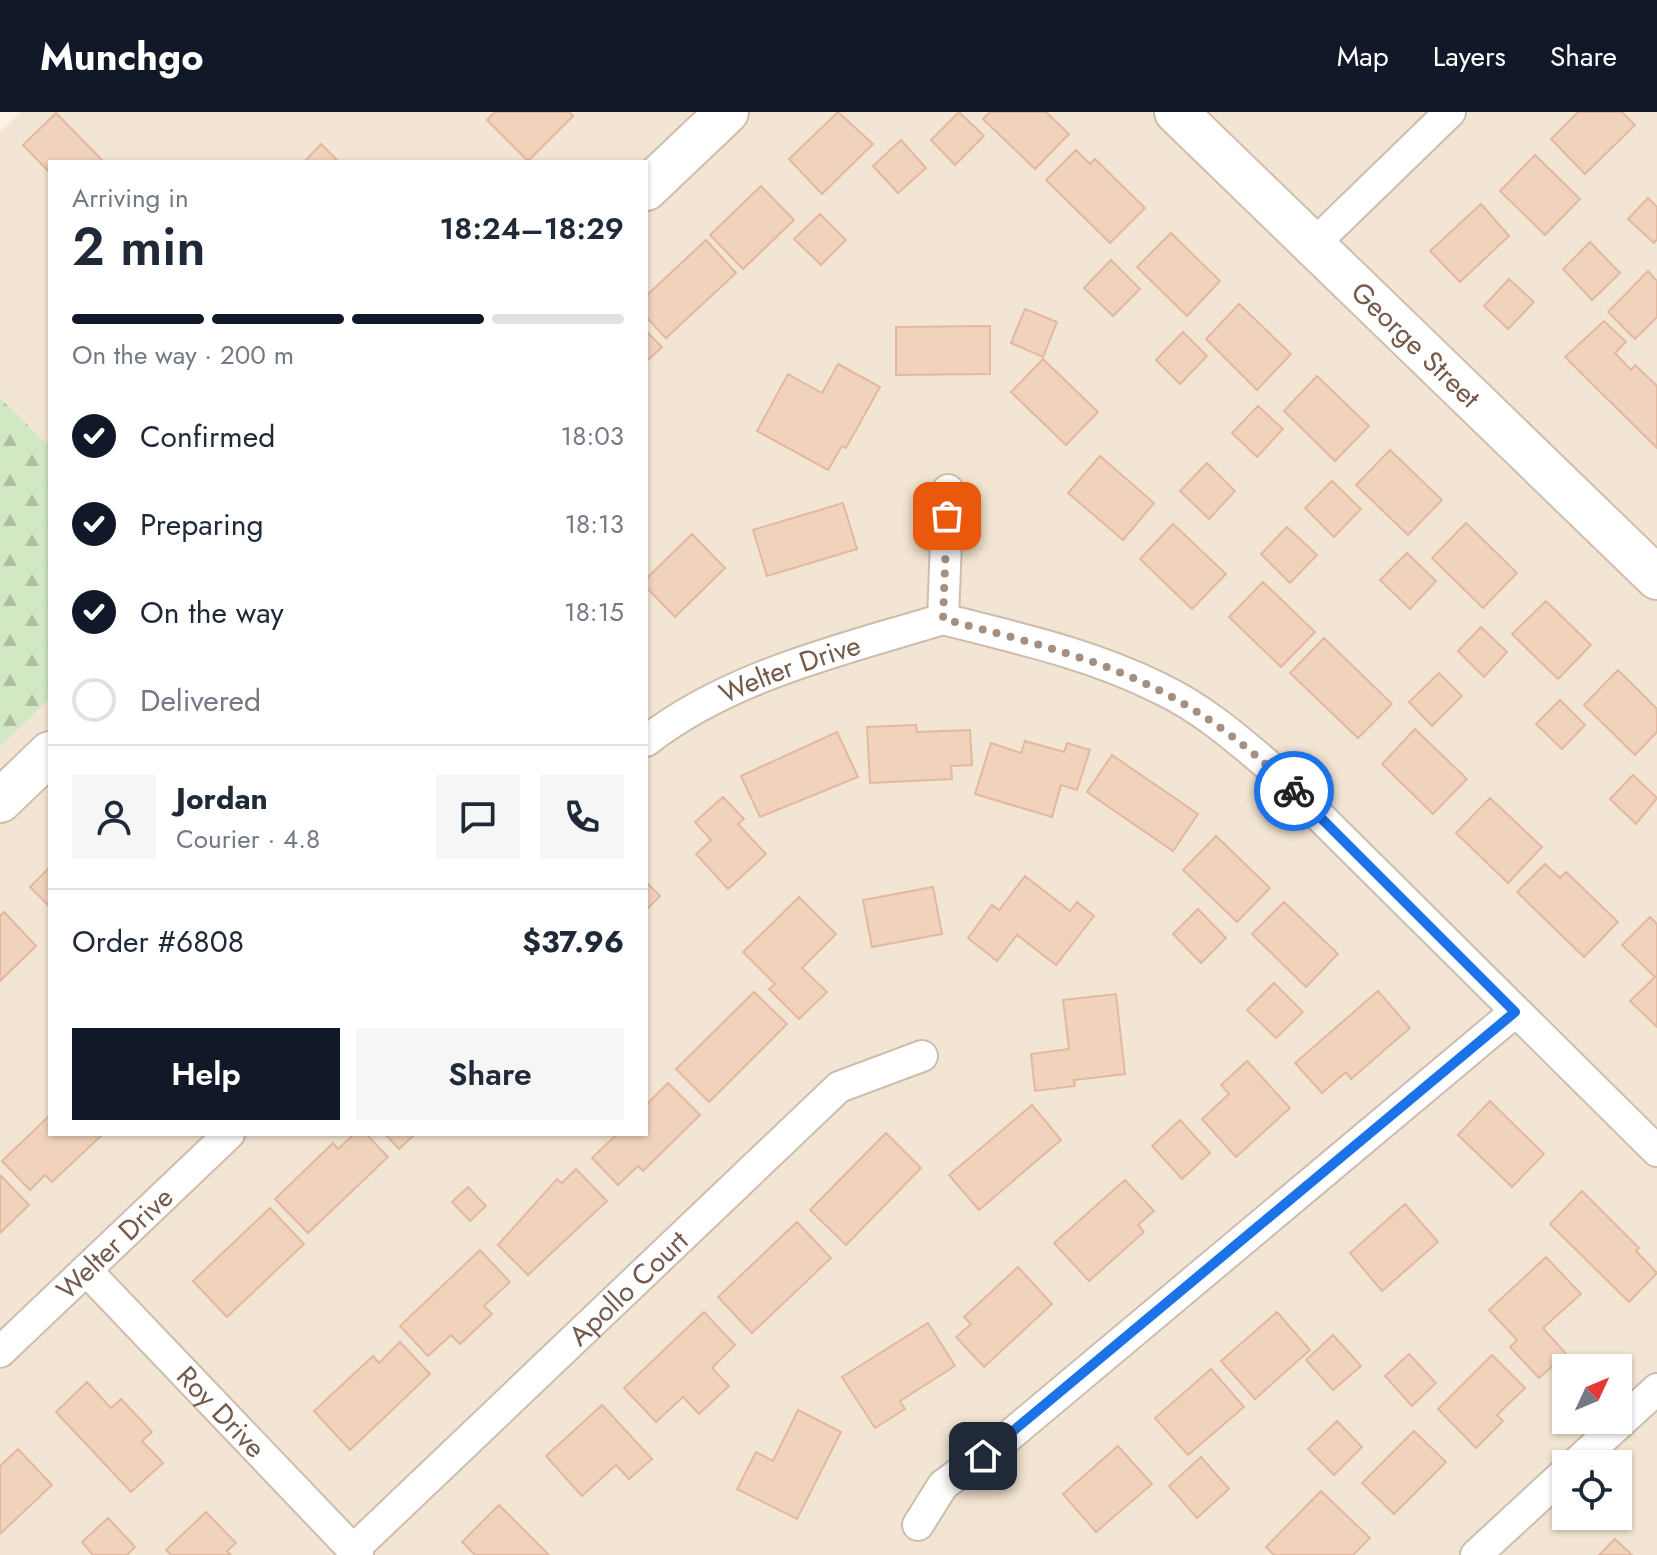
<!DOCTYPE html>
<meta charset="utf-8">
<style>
:root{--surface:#fff;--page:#f6f6f7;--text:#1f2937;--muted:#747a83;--line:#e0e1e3;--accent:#111827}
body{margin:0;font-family:Jost,sans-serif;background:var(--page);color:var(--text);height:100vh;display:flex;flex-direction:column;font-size:30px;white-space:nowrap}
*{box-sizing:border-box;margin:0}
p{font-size:26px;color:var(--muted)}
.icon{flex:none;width:44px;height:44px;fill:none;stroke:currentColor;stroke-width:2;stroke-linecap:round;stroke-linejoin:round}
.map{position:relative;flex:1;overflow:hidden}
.sheet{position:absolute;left:48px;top:48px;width:600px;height:976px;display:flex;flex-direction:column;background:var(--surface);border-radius:0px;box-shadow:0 2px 6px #0004}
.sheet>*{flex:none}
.needle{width:52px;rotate:46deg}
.buttons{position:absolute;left:1552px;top:1242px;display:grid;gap:16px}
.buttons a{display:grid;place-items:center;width:80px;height:80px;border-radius:0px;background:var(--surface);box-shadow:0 2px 6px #0004;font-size:40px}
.pin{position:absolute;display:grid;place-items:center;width:68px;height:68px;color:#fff;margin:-34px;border-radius:16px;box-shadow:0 4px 12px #0006}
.courier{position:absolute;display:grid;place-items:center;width:80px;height:80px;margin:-40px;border:6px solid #1a73e8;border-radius:50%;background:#fff;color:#222;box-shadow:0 2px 10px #0007}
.overview em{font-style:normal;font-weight:600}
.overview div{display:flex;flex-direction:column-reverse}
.overview{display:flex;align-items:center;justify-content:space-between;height:136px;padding:0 24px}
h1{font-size:52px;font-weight:600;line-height:60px}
.bar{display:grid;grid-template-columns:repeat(4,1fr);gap:12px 8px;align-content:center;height:96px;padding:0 24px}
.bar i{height:10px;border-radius:6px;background:var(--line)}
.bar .selected{background:var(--accent)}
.bar p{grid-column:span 4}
.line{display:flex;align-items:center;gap:20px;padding:0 24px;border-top:2px solid var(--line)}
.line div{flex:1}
.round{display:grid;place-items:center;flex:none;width:84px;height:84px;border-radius:0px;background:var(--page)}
ol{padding:0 24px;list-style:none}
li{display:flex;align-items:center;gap:24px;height:88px}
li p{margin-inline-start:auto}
li .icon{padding:8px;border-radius:50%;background:var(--accent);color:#fff;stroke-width:4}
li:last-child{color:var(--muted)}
li i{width:44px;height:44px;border:4px solid var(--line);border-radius:50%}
.button{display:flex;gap:16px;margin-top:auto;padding:16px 24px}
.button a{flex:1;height:92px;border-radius:0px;background:var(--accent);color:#fff;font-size:32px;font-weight:600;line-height:92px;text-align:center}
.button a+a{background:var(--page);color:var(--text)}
header{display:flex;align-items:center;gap:48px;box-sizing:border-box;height:112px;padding:0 40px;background:var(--accent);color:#fff}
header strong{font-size:38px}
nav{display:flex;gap:44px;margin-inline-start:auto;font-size:28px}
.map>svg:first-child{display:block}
</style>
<header>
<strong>Munchgo</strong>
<nav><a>Map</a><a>Layers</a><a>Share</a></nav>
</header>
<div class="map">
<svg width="1657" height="1443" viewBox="0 0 1657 1443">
<defs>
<pattern id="forest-firs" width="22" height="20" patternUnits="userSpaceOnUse" patternTransform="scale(2)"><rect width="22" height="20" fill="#d2e8c3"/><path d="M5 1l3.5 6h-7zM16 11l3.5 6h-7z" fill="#afbfa0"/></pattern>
</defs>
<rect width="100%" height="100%" fill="#fbf3e4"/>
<!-- residential -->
<path fill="#f3e5d3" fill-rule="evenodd" d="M21 0H1657V1443H0V635L50 586V1022H646V50H50V335L0 286V20ZM1566 1256H1618V1308H1566ZM1566 1352H1618V1404H1566Z"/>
<!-- forest -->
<path fill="url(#forest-firs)" d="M0 286 50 335V586L0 635Z"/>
<!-- building -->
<path fill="#f0d2bd" stroke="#e2b99e" stroke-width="2" d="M495 0H569L573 4 528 49 487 8Z
M838 0 873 32 822 82 789 47Z
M959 0 984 24 955 53 931 28Z
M990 0H1046L1069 22 1035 57 983 7Z
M1578 0H1622L1635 13 1585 62 1551 27Z
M56 1 104 50H50V61L23 33Z
M901 28 926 56 898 81 873 54Z
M321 32 339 50H304Z
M1076 38 1090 52 1095 47 1145 96 1110 131 1046 68Z
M1535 43 1580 87 1545 123 1500 79Z
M761 74 794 108 743 157 710 123Z
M1648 86 1657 95V127L1654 131 1628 107Z
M1481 92 1509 124 1460 170 1430 139Z
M820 102 846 128 821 153 794 127Z
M1171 121 1220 169 1187 204 1137 155Z
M706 128 736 161 666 226 646 205V184Z
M1590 130 1620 161 1592 188 1563 157Z
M1111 148 1140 177 1113 204 1084 176Z
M1648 159 1657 169V205L1635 227 1608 200Z
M1509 167 1534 190 1508 217 1484 194Z
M1239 192 1291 242 1257 278 1206 227Z
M1025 197 1057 210 1043 245 1011 231Z
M1604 209 1626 230 1615 241 1631 258 1635 253 1657 274V336L1565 245Z
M990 214V262L896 263V215Z
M646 219 662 235 646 250Z
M1183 220 1207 244 1180 272 1156 248Z
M1043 247 1098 300 1066 333 1011 280Z
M838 252 880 275 846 336 842 334 828 358 757 319 788 262 822 281Z
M1317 264 1369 314 1335 349 1284 299Z
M1258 294 1283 317 1257 345 1232 321Z
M1390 338 1442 388 1408 423 1356 373Z
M1100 344 1154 391 1123 428 1068 381Z
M1207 351 1235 379 1209 407 1180 379Z
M1332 369 1361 397 1334 425 1305 396Z
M843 391 857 437 767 464 753 418Z
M1466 411 1517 461 1483 496 1432 446Z
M1173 412 1226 462 1192 497 1140 447Z
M1287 415 1317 443 1290 471 1261 442Z
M692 422 725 456 675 505 646 475V467Z
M1407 441 1436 469 1410 497 1380 468Z
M1263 470 1315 520 1281 555 1229 505Z
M1546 489 1591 533 1558 567 1512 522Z
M1481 515 1507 540 1484 565 1458 539Z
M1324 526 1392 592 1358 626 1290 561Z
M1618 558 1657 597V620L1635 643 1584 593Z
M1439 561 1462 584 1432 614 1409 590Z
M1560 588 1585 613 1562 637 1536 612Z
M916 613 917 620 970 618 972 653 951 654 952 667 870 671 867 615Z
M1415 617 1467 667 1433 702 1382 652Z
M837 620 858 665 760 705 741 664Z
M1025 629 1064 640 1067 631 1090 638 1077 678 1061 673 1052 705 975 682 991 631 1021 641Z
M1112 643 1198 702 1173 739 1087 680Z
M1633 663 1657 686 1636 712 1610 687Z
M723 685 744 707 738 712 766 742 728 777 696 742 711 728 695 710Z
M1490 686 1542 735 1508 771 1456 721Z
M1216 724 1270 776 1237 810 1183 758Z
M1545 752 1560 766 1566 760 1618 810 1584 845 1517 780Z
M50 755V795L30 775Z
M1025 764 1070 799 1077 790 1094 804 1056 853 1017 823 997 849 968 826 992 793 999 798Z
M646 770 660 784 646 798Z
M933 775 942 822 872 835 863 788Z
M799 785 836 822 802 856 827 880 799 907 769 877 775 872 743 840Z
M1284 790 1338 842 1306 875 1252 822Z
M1198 797 1226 826 1201 851 1173 822Z
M4 800 36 834 0 869V804Z
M1650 805 1657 812V915L1630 889 1655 865 1622 833Z
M1274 871 1303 900 1276 926 1247 898Z
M1378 879 1410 916 1351 967 1346 960 1322 981 1295 951Z
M754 880 787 912 709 990 676 957Z
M1116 882 1125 962 1074 968 1075 974 1035 979 1031 942 1069 937 1063 888Z
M1247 949 1290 996 1236 1045 1202 1007 1229 982 1221 973Z
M668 971 700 1003 643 1059 638 1054 618 1073 592 1046 617 1022H646V993Z
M1490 989 1544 1042 1512 1075 1458 1023Z
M1032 993 1061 1028 979 1098 949 1063Z
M50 1003V1022H103L52 1070 45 1063 30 1078 2 1049Z
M1180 1008 1210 1041 1182 1067 1152 1034Z
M886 1021 921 1056 846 1133 810 1098Z
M354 1022H366L388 1045 308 1121 275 1087 333 1031 338 1037Z
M385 1022H415L399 1037Z
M576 1057 607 1089 528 1163 498 1133 557 1067 562 1071Z
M0 1063 29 1093 0 1121Z
M1125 1068 1154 1099 1138 1113 1144 1120 1089 1169 1054 1131Z
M468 1075 486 1094 470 1109 452 1090Z
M1582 1079 1639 1136 1636 1139 1657 1161 1629 1190 1550 1112Z
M1405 1092 1438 1130 1382 1179 1350 1141Z
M270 1096 304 1132 227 1205 193 1169Z
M797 1110 831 1146 752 1221 718 1185Z
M480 1138 510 1170 484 1194 492 1202 460 1232 451 1223 428 1244 400 1214Z
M1546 1145 1581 1182 1543 1216 1566 1242 1539 1266 1510 1235 1517 1228 1489 1198Z
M1018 1155 1052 1192 984 1255 956 1225 971 1212 964 1205Z
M704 1200 735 1233 712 1256 729 1274 699 1302 683 1285 656 1310 624 1276Z
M1277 1200 1310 1238 1255 1287 1221 1249Z
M928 1211 955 1254 900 1289 905 1297 875 1316 842 1265Z
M1333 1223 1361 1254 1333 1278 1306 1248Z
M400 1230 430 1262 350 1338 314 1299 373 1244 379 1251Z
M1409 1242 1436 1271 1412 1294 1385 1264Z
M1492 1243 1525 1276 1497 1303 1503 1309 1476 1336 1438 1297Z
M1211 1257 1244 1295 1188 1343 1155 1306Z
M87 1270 111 1296 121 1287 152 1320 142 1329 163 1351 131 1380 56 1300Z
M602 1293 652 1347 629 1367 616 1353 582 1384 546 1344Z
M798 1298 841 1320 797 1407 737 1377 756 1340 773 1349Z
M1337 1309 1362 1335 1334 1363 1308 1337Z
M1414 1319 1446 1350 1394 1402 1362 1371Z
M1118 1334 1152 1372 1096 1420 1063 1382Z
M18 1337 52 1373 0 1422V1354Z
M1201 1345 1229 1377 1197 1406 1169 1374Z
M1321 1379 1370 1426 1353 1443H1274L1266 1435Z
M499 1393 549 1443H475L462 1430Z
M206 1400 236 1431 227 1439 231 1443H171L166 1438Z
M108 1406 135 1435 127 1443H93L82 1430Z
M1615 1427 1632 1443H1599Z"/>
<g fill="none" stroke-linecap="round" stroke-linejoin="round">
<defs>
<g id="street">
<path d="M1314 132 1450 0"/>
<path d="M943 507C1017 526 1091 542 1159 576 1200 595 1235 625 1269 654L1657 1039"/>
<path id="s1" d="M646 629C731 563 842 538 943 507L948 378"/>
<path id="s2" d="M86 1158 358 1443"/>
<path id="s3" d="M0 1240 229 1022"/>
<path d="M1575 1352 1657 1277"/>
<path d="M918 1413 943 1373 1003 1329 1515 900"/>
<path id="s4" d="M353 1438 839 975 922 944"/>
<path d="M1476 1443 1566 1360"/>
</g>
<g id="secondary">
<path id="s5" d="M1176 0 1657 466"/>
<path d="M646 77 727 0"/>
<path d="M0 689 50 641"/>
</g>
</defs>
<!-- street casing -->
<use href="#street" stroke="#cebdae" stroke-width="34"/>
<!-- secondary casing -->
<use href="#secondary" stroke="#d1bdab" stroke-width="46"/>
<!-- street -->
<use href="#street" stroke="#fff" stroke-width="30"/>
<!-- secondary -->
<use href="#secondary" stroke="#fff" stroke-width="42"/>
</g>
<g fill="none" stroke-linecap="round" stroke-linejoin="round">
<!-- done -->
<path stroke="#a39081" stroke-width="8" stroke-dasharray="0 14.4" d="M947 404 943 507C1092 546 1182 567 1294 679"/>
<!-- route -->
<path stroke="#1a73e8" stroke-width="10" d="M983 1344 1515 900 1294 679"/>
</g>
<g text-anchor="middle" stroke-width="6" stroke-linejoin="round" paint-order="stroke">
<!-- street labels -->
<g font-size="28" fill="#735a4b" stroke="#fef7ea">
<text dy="10" stroke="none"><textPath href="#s5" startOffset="334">George Street</textPath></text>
<text dy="10" stroke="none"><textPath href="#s1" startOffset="162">Welter Drive</textPath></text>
<text dy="10" stroke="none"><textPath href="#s3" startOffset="158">Welter Drive</textPath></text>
<text dy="10" stroke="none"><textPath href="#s4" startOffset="380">Apollo Court</textPath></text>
<text dy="10" stroke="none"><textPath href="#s2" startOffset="196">Roy Drive</textPath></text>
</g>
</g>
</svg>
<div class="buttons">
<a><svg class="needle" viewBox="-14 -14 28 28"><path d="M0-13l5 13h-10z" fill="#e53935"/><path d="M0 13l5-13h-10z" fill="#747a83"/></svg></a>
<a><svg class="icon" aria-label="locate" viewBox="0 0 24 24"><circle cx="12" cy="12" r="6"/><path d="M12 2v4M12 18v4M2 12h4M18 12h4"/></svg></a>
</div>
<div class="pin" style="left:947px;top:404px;background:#ea580c"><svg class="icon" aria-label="bag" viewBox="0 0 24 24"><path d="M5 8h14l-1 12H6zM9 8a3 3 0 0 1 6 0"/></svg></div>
<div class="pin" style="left:983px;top:1344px;background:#1f2937"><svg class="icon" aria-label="home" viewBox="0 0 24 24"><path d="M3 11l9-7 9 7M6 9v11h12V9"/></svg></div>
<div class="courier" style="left:1294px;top:679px"><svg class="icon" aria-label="bike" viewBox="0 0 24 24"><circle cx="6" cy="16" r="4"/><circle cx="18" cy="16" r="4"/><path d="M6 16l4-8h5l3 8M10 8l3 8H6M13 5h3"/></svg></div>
<section class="sheet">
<div class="overview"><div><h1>2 min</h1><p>Arriving in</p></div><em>18:24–18:29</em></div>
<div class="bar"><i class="selected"></i><i class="selected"></i><i class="selected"></i><i></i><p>On the way · 200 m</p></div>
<ol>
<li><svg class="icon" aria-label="check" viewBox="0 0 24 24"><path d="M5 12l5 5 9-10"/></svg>Confirmed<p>18:03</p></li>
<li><svg class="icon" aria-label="check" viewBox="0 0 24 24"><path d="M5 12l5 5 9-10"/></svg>Preparing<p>18:13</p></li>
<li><svg class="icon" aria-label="check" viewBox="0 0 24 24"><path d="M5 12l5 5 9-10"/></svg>On the way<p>18:15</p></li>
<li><i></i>Delivered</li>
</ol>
<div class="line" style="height:144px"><a class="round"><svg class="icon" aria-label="person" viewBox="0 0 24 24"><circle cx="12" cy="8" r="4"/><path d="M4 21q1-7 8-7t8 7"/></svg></a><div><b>Jordan</b><p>Courier · 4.8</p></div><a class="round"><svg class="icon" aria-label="chat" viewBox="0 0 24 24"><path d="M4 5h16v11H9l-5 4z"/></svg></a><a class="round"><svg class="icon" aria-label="phone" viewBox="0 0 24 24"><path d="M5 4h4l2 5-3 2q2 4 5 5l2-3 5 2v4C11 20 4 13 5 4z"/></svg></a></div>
<div class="line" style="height:104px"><div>Order #6808</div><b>$37.96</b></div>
<div class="button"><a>Help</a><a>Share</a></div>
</section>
</div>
